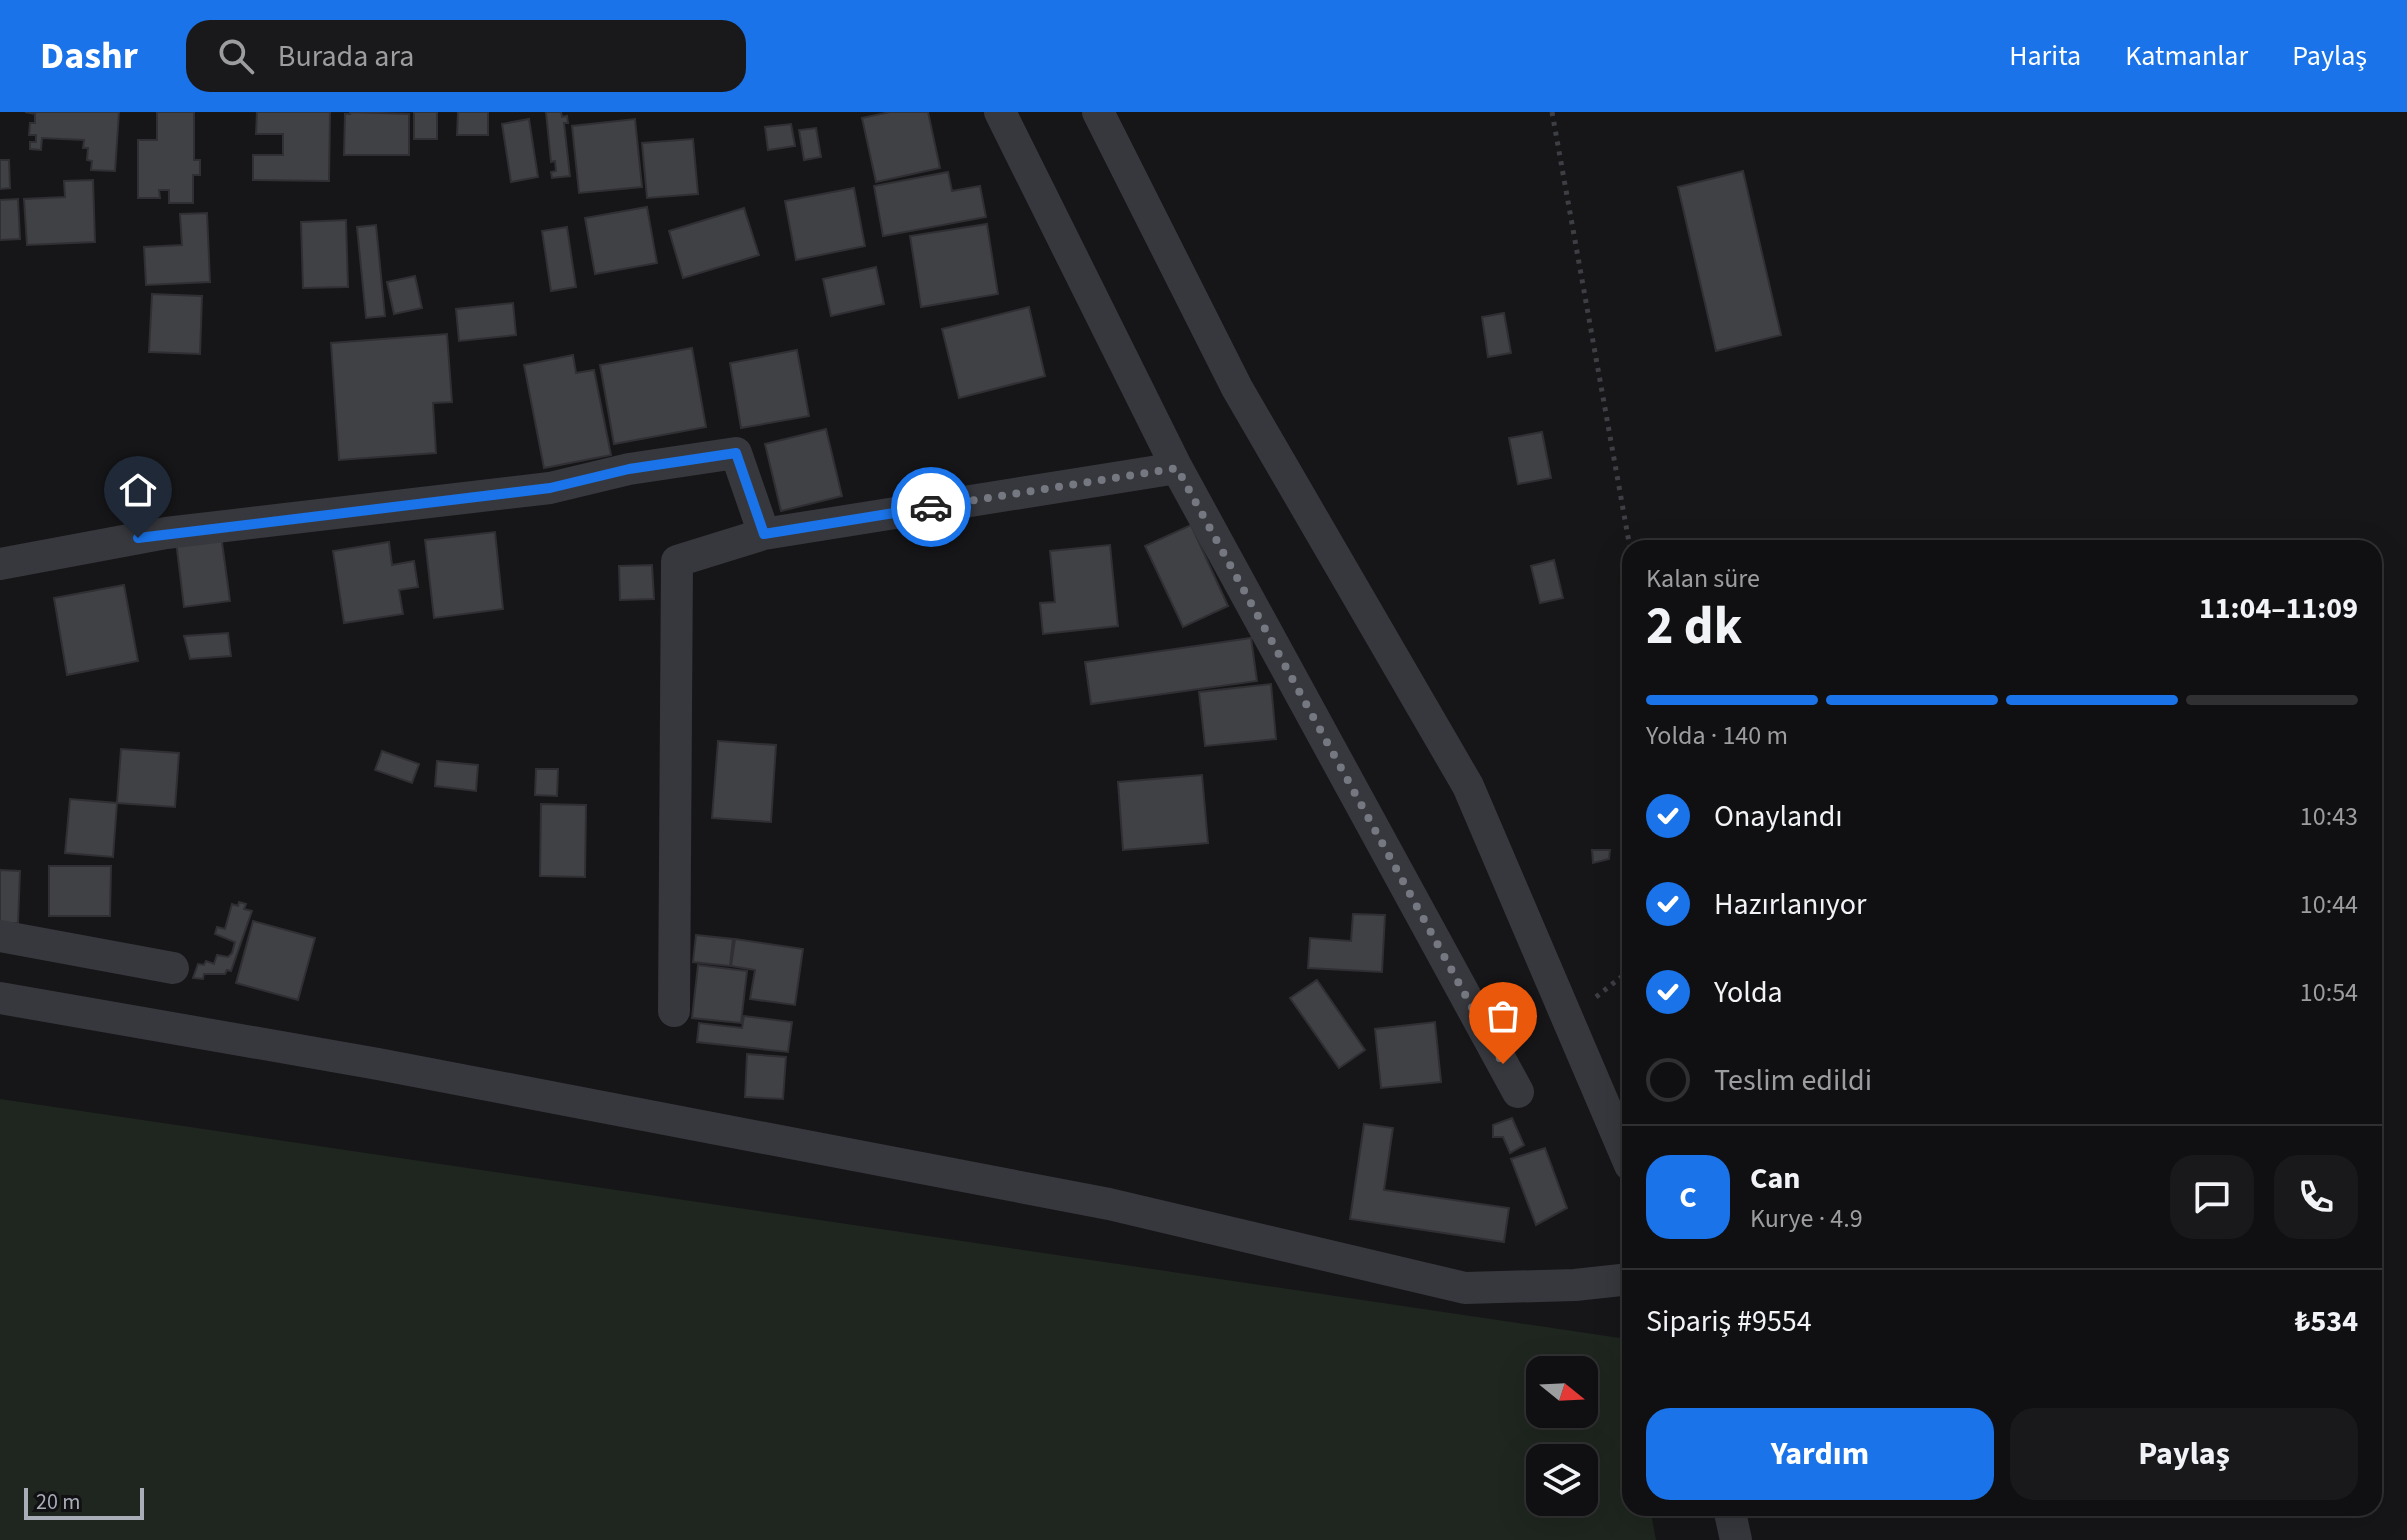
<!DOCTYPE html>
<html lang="tr">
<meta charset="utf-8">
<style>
:root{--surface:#101012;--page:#19191b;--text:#f1f3f6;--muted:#9c9d9f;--line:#303032;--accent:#1a73e8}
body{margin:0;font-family:"Source Sans 3",sans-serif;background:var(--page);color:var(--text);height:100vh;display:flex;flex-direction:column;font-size:30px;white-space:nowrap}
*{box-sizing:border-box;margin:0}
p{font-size:26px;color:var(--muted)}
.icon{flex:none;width:44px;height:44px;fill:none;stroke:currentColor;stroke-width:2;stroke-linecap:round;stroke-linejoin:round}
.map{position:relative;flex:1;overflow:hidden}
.panel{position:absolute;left:1622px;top:428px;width:760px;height:976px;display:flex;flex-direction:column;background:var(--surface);border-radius:24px;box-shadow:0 8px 32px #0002,0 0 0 2px var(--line)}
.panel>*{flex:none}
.needle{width:52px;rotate:108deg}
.tools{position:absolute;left:1526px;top:1244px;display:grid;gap:16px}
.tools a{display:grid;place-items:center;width:72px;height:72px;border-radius:16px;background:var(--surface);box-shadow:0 8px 32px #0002,0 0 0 2px var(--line);font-size:40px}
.scale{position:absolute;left:24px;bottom:20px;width:120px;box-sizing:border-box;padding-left:8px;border:4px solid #a8adb8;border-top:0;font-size:22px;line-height:28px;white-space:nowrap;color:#a8adb8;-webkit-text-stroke:6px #111113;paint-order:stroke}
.pin{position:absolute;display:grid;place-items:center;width:68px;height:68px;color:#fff;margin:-82px -34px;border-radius:50% 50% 50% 0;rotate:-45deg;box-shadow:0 0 8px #0007}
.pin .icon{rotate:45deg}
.courier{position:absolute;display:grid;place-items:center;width:80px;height:80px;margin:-40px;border:6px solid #1a73e8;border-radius:50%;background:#fff;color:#222;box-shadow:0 2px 10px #0007}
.head em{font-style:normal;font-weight:700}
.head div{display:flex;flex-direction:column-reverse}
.head{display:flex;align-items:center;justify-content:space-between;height:136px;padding:0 24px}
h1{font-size:52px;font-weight:700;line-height:60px}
.bar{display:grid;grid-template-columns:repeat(4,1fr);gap:12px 8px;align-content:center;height:96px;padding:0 24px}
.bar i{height:10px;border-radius:6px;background:var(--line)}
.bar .active{background:var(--accent)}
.bar p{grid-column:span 4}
.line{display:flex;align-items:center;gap:20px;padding:0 24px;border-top:2px solid var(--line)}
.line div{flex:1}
.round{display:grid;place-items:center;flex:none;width:84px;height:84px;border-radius:24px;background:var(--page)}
ol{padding:0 24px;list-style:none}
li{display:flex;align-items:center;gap:24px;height:88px}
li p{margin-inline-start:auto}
li .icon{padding:8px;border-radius:50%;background:var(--accent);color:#fff;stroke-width:4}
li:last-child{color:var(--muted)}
li i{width:44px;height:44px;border:4px solid var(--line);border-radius:50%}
.button{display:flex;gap:16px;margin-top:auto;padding:16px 24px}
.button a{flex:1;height:92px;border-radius:24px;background:var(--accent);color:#fff;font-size:32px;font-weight:700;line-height:92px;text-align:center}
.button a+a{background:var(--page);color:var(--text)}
header{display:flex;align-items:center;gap:48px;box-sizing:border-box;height:112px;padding:0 40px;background:var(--accent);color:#fff}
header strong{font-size:38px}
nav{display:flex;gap:44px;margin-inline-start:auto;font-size:28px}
.search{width:560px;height:72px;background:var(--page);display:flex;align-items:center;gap:20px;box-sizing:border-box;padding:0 28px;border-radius:24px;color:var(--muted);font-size:30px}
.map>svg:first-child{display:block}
</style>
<header>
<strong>Dashr</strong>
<div class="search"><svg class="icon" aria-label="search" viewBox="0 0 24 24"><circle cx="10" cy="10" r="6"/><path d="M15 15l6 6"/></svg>Burada ara</div>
<nav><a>Harita</a><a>Katmanlar</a><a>Paylaş</a></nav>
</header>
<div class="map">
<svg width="2407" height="1428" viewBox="0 0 2407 1428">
<rect width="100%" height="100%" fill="#161618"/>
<!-- green -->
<path fill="#1e261f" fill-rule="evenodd" d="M0 987 1620 1226 1630 1282V1396H1650L1656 1428H0ZM1540 1258H1584V1302H1540ZM1540 1346H1584V1390H1540Z"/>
<!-- building -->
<path fill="#404145" stroke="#303034" stroke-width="2" d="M25 0H119L115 59 91 58 92 49 87 48 88 36H83L84 28 42 26 41 38 30 37V30H36V23H29L30 11H35V2Z
M157 0H194V48H200V63H193V91H169V78H159L160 86H138V28H157Z
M257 0H330L329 69 253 68V43H283V22H256Z
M350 0 409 2V43H344L345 2H350Z
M414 0H437V27H414Z
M458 0H488V23H457Z
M546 0H561L562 5 567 4 568 11H564L570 64 552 66 551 60 556 59 555 49 551 50Z
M890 0H928L940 56 876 70 862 6Z
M529 7 538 65 511 70 502 12Z
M635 7 642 75 579 81 572 14Z
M791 12 795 34 768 38 765 15Z
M816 16 821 45 804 48 799 18Z
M693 27 698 82 647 86 642 31Z
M0 48H9L10 76 0 77Z
M1743 59 1781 223 1716 239 1678 75Z
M948 60 952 79 980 74 986 105 883 124 874 74Z
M93 68 95 130 27 133 24 87 65 85 64 69Z
M854 76 865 134 796 148 785 89Z
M18 87 20 127 0 128V88Z
M647 95 657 151 595 162 585 106Z
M744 96 759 143 683 166 669 119Z
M207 101 210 170 146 173 144 135 182 133 180 102Z
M346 108 348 175 303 176 301 110Z
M987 112 998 182 921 195 910 124Z
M376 113 385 204 366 206 357 115Z
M567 115 576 175 551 179 542 119Z
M876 155 884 192 831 204 823 167Z
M415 164 422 196 394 202 387 170Z
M152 182 202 184 200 242 149 240Z
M513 191 516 223 459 229 456 197Z
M1029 195 1045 264 959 286 942 217Z
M1504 201 1511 241 1488 245 1482 205Z
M447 222 452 290 433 291 436 341 339 348 331 231Z
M692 236 706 315 614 332 600 253Z
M797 238 809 304 741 316 730 251Z
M573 243 576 261 594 258 611 343 544 356 524 253Z
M826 317 842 384 781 399 765 332Z
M1542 320 1551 366 1518 372 1509 326Z
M1191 413 1228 494 1183 515 1145 434Z
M495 420 503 497 434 506 425 428Z
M221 423 230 489 184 495 176 429Z
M389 430 392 453 414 449 418 475 399 478 403 502 344 511 333 439Z
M1110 433 1118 514 1043 522 1040 491 1055 490 1050 439Z
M1554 448 1563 486 1540 491 1531 454Z
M652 453 654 487 620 488 619 454Z
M124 473 138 549 67 563 54 486Z
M228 521 231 544 190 547 184 524Z
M1251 526 1257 569 1091 592 1085 550Z
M1271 572 1276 627 1205 634 1199 580Z
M718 629 776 633 771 710 712 706Z
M121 637 179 641 175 695 117 691Z
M382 639 419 652 412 671 375 658Z
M437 649 478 653 476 679 435 674Z
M536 657H558L557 684 535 683Z
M1202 663 1208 731 1123 738 1118 670Z
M70 687 117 691 113 745 65 741Z
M541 692 586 693 585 765 540 764Z
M1592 738H1610L1609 747 1593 751Z
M49 754H111L110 804H49Z
M0 758 20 759 18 811H0Z
M239 790 246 792 244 797 252 799 231 859 227 858 225 862H204L203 867 193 866 198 852 204 853 206 849 214 852 217 843 228 845 232 841 235 830 215 822 217 815 225 817 232 792 238 794Z
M1353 802 1385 803 1382 860 1308 856 1310 826 1351 829Z
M253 809 315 826 298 888 236 871Z
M696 823 733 827 730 854 693 850Z
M735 827 803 837 795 893 750 887 755 858 731 854Z
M698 853 747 859 741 911 692 906Z
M1317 868 1365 938 1339 956 1290 886Z
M744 904 792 910 788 940 697 930 699 911 742 916Z
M1435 910 1441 970 1381 976 1375 917Z
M747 942 786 945 783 987 745 985Z
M1512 1006 1524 1033 1510 1041 1503 1025H1493V1013Z
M1364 1012 1393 1016 1384 1078 1509 1096 1504 1130 1350 1107Z
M1545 1036 1567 1096 1536 1113 1511 1047Z"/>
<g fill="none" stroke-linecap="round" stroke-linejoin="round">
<!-- path -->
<path stroke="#3d3f44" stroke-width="5" stroke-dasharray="4 6" stroke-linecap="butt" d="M1552 0 1630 436
M1596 885 1630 858"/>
<!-- street -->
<path stroke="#37383d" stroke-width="32" d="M1000 0 1177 356 1518 980
M1098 0 1237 276 1468 674 1630 1053
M0 452 166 421 550 376 629 357 736 341 764 422 1177 356
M0 824 173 856
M0 886 378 952 1109 1092 1465 1176 1575 1173 1630 1167
M674 899 677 449 764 422
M1729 1396 1736 1428"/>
</g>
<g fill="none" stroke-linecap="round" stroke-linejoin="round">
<!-- done -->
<path stroke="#757880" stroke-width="8" stroke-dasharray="0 14.4" d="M931 395 1177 356 1503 952"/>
<!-- route -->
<path stroke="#1a73e8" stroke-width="10" d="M138 426 550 376 629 357 736 341 764 422 931 395"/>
</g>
</svg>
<div class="tools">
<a><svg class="needle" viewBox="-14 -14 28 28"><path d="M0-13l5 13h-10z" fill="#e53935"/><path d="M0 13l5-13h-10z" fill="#9c9d9f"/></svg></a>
<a><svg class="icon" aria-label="layers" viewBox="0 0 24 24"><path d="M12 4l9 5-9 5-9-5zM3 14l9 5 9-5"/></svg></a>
</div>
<div class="scale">20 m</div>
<div class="pin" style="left:1503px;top:952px;background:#ea580c"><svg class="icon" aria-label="bag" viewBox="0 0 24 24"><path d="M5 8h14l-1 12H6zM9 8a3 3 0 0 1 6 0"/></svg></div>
<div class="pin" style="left:138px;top:426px;background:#1f2937"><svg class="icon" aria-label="home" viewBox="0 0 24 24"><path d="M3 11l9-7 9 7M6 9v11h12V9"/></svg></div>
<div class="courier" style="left:931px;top:395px"><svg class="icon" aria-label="car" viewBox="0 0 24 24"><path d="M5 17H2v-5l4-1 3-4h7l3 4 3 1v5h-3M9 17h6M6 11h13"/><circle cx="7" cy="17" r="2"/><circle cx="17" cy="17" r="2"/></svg></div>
<section class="panel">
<div class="head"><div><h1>2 dk</h1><p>Kalan süre</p></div><em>11:04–11:09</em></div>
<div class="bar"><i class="active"></i><i class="active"></i><i class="active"></i><i></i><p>Yolda · 140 m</p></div>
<ol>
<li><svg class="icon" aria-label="check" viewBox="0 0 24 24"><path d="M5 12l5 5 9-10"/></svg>Onaylandı<p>10:43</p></li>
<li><svg class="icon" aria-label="check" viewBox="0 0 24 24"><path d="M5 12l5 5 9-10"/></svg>Hazırlanıyor<p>10:44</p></li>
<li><svg class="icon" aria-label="check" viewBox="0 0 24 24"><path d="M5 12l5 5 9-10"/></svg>Yolda<p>10:54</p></li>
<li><i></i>Teslim edildi</li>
</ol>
<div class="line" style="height:144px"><b class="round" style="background:var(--accent);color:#fff">C</b><div><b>Can</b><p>Kurye · 4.9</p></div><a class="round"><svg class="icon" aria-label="chat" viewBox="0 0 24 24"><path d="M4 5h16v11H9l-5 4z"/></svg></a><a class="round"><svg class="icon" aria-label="phone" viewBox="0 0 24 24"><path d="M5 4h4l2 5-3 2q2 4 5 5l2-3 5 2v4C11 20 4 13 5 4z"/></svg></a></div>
<div class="line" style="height:104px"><div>Sipariş #9554</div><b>₺534</b></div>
<div class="button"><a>Yardım</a><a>Paylaş</a></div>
</section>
</div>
